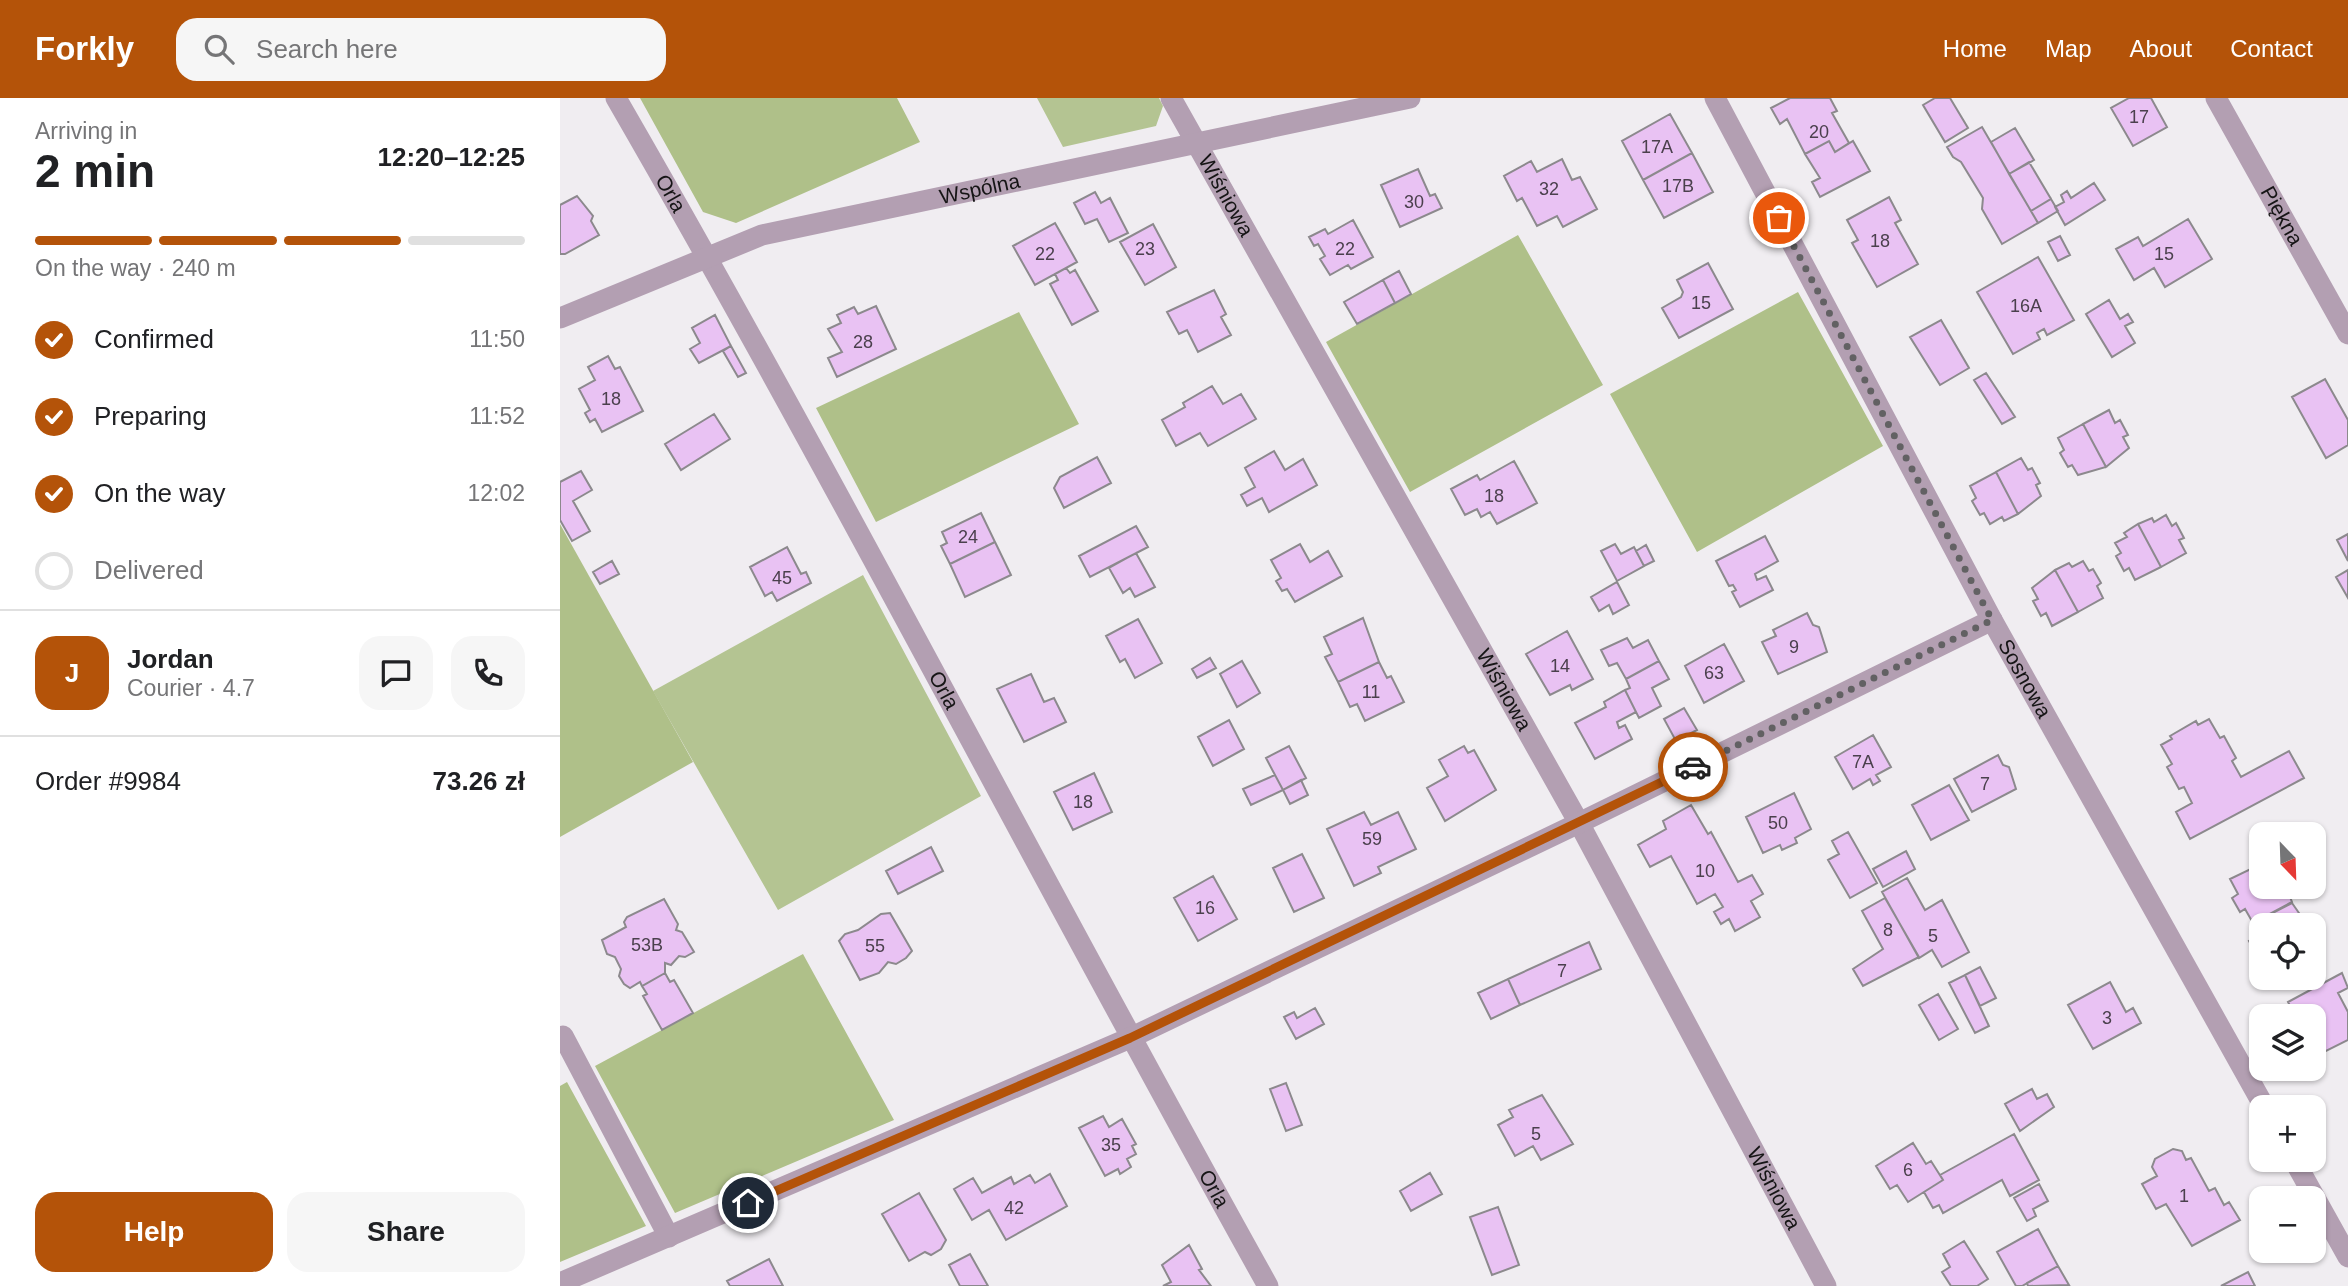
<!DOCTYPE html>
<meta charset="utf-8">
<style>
:root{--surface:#fff;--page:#f6f6f6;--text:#202124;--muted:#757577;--line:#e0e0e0;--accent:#b45309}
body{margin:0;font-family:Arial,sans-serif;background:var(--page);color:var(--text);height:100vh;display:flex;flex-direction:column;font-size:26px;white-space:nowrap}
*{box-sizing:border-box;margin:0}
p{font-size:23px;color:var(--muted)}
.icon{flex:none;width:38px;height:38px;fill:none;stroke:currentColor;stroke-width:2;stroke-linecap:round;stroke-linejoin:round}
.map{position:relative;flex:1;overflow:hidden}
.details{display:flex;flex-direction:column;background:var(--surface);width:560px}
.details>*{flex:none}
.needle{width:46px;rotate:157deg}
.buttons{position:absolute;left:1689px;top:724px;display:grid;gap:14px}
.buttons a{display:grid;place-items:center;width:77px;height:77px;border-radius:14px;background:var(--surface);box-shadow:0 2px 5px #0004;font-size:35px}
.pin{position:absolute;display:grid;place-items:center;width:60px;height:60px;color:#fff;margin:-30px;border:4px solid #fff;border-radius:50%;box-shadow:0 2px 7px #0007}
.courier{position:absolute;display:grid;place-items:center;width:70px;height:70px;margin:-35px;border:5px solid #b45309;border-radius:50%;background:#fff;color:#222;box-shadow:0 2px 9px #0007}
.overview em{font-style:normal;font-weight:700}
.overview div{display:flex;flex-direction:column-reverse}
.overview{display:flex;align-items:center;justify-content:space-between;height:119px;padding:0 35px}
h1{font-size:46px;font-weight:700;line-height:52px}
.bar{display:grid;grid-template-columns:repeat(4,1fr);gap:10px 7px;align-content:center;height:84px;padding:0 35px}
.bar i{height:9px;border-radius:5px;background:var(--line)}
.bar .active{background:var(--accent)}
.bar p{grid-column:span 4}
.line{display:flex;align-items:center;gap:18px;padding:0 35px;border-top:2px solid var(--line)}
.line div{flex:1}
.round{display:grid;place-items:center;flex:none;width:74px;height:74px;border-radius:21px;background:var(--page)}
ol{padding:0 35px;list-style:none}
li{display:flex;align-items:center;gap:21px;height:77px}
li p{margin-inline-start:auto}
li .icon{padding:7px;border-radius:50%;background:var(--accent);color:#fff;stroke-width:4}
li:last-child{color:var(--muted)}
li i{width:38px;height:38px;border:4px solid var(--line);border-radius:50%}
.cta{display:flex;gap:14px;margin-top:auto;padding:14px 35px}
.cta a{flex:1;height:80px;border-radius:21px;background:var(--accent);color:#fff;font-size:28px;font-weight:700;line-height:80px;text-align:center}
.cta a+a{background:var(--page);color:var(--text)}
header{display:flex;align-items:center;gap:42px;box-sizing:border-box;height:98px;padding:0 35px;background:var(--accent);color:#fff}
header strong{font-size:33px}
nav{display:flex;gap:38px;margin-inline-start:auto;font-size:24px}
.search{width:490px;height:63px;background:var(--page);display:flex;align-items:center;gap:18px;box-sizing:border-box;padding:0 24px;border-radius:21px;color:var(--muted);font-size:26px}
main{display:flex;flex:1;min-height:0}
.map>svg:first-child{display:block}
</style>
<header>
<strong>Forkly</strong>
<div class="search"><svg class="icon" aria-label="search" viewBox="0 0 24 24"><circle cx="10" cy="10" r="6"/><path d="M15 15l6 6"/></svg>Search here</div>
<nav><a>Home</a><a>Map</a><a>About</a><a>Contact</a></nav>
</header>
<main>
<section class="details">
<div class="overview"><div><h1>2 min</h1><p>Arriving in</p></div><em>12:20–12:25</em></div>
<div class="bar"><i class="active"></i><i class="active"></i><i class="active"></i><i></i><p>On the way · 240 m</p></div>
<ol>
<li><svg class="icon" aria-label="check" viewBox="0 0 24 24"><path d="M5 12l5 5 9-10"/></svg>Confirmed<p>11:50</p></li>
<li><svg class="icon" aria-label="check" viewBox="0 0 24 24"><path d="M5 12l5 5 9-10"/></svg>Preparing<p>11:52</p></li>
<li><svg class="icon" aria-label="check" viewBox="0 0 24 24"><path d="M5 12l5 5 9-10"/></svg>On the way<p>12:02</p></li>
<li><i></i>Delivered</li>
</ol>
<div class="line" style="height:126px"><b class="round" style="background:var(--accent);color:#fff">J</b><div><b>Jordan</b><p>Courier · 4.7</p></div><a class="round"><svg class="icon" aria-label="chat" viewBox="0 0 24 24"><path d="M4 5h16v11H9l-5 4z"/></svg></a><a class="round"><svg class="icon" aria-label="phone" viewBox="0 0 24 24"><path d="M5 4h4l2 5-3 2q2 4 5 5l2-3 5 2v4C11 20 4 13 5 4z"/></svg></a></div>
<div class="line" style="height:91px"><div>Order #9984</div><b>73.26 zł</b></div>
<div class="cta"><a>Help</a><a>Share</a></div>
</section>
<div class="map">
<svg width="1788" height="1188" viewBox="0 0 1788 1188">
<rect width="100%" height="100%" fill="#f0edf1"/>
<!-- green -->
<path fill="#b4c492" d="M477 0H599L603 8 596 28 503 49Z
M303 477 421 698 218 812 93 593Z"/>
<!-- forest -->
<path fill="#afc089" d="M80 0H337L360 44 176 125 143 114Z
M958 137 1043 287 850 394 766 244Z
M1238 194 1323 348 1137 454 1050 296Z
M459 214 519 326 316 424 256 310Z
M0 426 133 664 0 739Z
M243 856 334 1022 115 1115 35 968Z
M7 984 86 1128 0 1164V988Z"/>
<!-- building -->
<path fill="#e9c2f3" stroke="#8c898d" stroke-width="2" d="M1230 0H1270L1277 13 1272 15 1289 45 1275 54 1269 43 1245 56 1227 21 1220 26 1211 10Z
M1375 0H1390L1408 30 1385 44 1363 7Z
M1569 0H1591L1607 29 1573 48 1551 10Z
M1110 16 1132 55 1083 82 1062 43Z
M1422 29 1478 125 1442 146 1422 111 1423 100 1401 64 1393 59 1387 49Z
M1455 30 1474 62 1449 76 1431 44Z
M1269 43 1275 54 1293 43 1310 73 1260 99 1252 84 1260 80 1245 56Z
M1132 55 1153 94 1104 120 1083 82Z
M1002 61 1012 82 1020 79 1037 111 1003 129 997 118 977 128 962 100 957 103 944 78 971 63 977 74Z
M1469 64 1491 101 1471 113 1449 76Z
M858 71 870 98 875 96 882 110 840 129 821 87Z
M1534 85 1545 102 1505 127 1495 109 1504 104 1501 97 1507 93 1511 100Z
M535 94 541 105 550 100 568 135 549 144 537 121 525 126 514 105Z
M17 98 33 118 31 123 39 137 5 156H0V107Z
M1329 99 1341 122 1335 125 1358 166 1317 189 1292 145 1298 142 1287 122Z
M1491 101 1498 113 1478 125 1471 113Z
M1628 121 1652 161 1605 189 1594 170 1574 182 1556 151 1578 139 1583 148Z
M793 122 813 159 791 171 788 167 770 177 760 161 765 158 758 146 754 148 749 139 765 131 768 136Z
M495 125 517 164 475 187 453 148Z
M593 126 616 169 585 187 560 144Z
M1500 138 1510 157 1498 163 1488 144Z
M1478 159 1514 222 1487 237 1484 231 1477 235 1480 241 1453 256 1417 194Z
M1148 165 1173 211 1119 240 1102 210 1121 199 1123 194 1117 182Z
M506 170 510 175 515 172 538 213 512 227 490 186 498 182 495 176Z
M839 173 851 196 835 205 823 182Z
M823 182 835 205 797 226 784 204Z
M654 192 666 216 661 219 671 237 638 254 627 232 619 236 607 214Z
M1549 202 1560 221 1568 216 1573 224 1565 228 1575 245 1552 259 1526 216Z
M316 208 336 251 277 279 268 260 282 254 268 231 281 225 277 217 290 211 294 209 298 216Z
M155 217 171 248 139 265 130 251 140 245 132 230Z
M1381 222 1409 270 1380 287 1350 239Z
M171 248 186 275 178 279 163 253Z
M48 258 55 271 60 269 83 313 42 334 35 321 30 324 25 315 30 312 19 291 35 282 28 269Z
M1426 275 1455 319 1442 326 1414 282Z
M1765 281 1788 322V347L1766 360 1732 299Z
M652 288 663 306 681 296 696 321 648 348 640 335 616 348 602 322 625 309 623 305Z
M1549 312 1555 325 1560 322 1568 337 1563 339 1569 350 1546 369 1523 326Z
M154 316 170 341 121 372 105 346Z
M1523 326 1546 369 1518 377 1512 367 1508 369 1500 355 1504 352 1498 340Z
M714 353 725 372 743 361 757 387 709 414 702 400 687 408 681 397 695 389 685 370Z
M537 359 551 385 504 410 494 390 500 379Z
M1461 360 1468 372 1472 370 1480 385 1476 387 1481 398 1458 416 1436 374Z
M954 363 977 405 937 426 930 414 921 419 917 411 905 417 891 391 917 377 920 382Z
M21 373 32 392 13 403 30 433 12 443 0 422V384Z
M1436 374 1458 416 1444 423 1442 419 1430 426 1424 415 1420 417 1412 403 1416 400 1410 388Z
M421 415 435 444 390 466 381 448 387 445 382 434Z
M1606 417 1612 428 1616 425 1624 440 1619 442 1626 455 1601 469 1578 426 1592 420 1594 424Z
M1578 426 1601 469 1575 482 1569 470 1564 473 1556 458 1561 455 1555 445 1567 439 1564 435Z
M576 428 588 449 530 479 519 458Z
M1788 436V463L1777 442Z
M1205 438 1218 463 1195 476 1197 482 1206 478 1213 492 1180 509 1172 494 1176 492 1173 487 1169 488 1156 463Z
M435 444 451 477 405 499 390 466Z
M740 446 750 464 768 453 782 478 735 504 727 491 722 493 716 483 721 480 711 462Z
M1055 446 1061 456 1074 449 1084 468 1057 483 1041 453Z
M1086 447 1094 463 1084 468 1076 453Z
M227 449 241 476 246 474 251 485 217 503 212 494 205 498 190 469Z
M576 455 595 489 575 499 570 490 563 495 549 470Z
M52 463 59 476 40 486 33 474Z
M1523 463 1529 473 1533 471 1541 485 1537 488 1543 500 1518 514 1495 472 1509 465 1512 469Z
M1495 472 1518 514 1492 528 1486 515 1481 518 1473 503 1478 501 1472 490Z
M1788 472V500L1776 479Z
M1057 484 1069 507 1053 516 1049 507 1039 513 1031 499Z
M1247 515 1253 527 1259 529 1267 554 1218 576 1202 544 1216 538 1213 532Z
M803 520 819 564 778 584 765 559 772 556 764 539Z
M578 521 602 565 575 580 565 561 560 564 546 538Z
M1007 533 1033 581 1012 592 1010 587 990 597 966 556Z
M1067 540 1073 550 1088 542 1099 563 1066 581 1057 565 1049 568 1041 552Z
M1164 546 1184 583 1144 605 1125 568Z
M650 560 656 570 637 580 632 571Z
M682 563 700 595 677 609 660 576Z
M1099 563 1109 581 1092 590 1101 608 1079 620 1065 592 1070 590 1066 581Z
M819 564 827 580 831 578 844 604 805 623 797 606 790 609 778 584Z
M471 576 484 604 494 600 506 624 464 644 437 591Z
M1065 592 1076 614 1057 624 1059 630 1065 627 1072 641 1035 661 1015 625 1046 609 1044 604Z
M1124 610 1137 632 1116 643 1104 621Z
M1649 621 1660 640 1664 638 1676 660 1672 663 1681 679 1729 653 1744 680 1630 741 1616 714 1632 705 1624 689 1619 691 1607 669 1612 666 1601 647 1612 641 1610 638 1636 623 1638 627Z
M669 622 684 651 653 668 638 639Z
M1313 637 1331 669 1316 677 1320 683 1313 687 1310 681 1293 691 1275 659Z
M729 648 746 680 723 692 706 660Z
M904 648 908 655 914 652 936 692 885 723 867 690 888 678 879 662Z
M1438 657 1443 667 1449 669 1456 691 1412 714 1394 681Z
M534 675 552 714 513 732 494 694Z
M715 677 723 692 691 707 683 691Z
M741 682 748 697 730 706 723 692Z
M1389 687 1409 722 1371 742 1352 707Z
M1234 695 1251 731 1235 740 1237 745 1222 752 1220 747 1203 755 1186 719Z
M1131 707 1148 736 1151 734 1178 784 1192 777 1203 796 1191 803 1200 819 1175 833 1169 821 1161 826 1154 814 1163 809 1155 796 1137 806 1111 758 1090 769 1078 747 1106 731 1103 723Z
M804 714 811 727 838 714 856 751 818 769 821 775 794 788 767 731Z
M1288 734 1317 785 1290 800 1268 762 1279 756 1272 743Z
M371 749 383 773 338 796 326 773Z
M1346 753 1355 771 1323 789 1313 771Z
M742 756 764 800 734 814 713 770Z
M1701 766V789H1726L1732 804 1693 825 1685 811 1680 814 1672 800 1678 796 1670 781Z
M653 778 677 821 638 843 614 800Z
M1347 780 1365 812 1382 802 1409 854 1382 869 1372 852 1359 860 1322 794Z
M1325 800 1359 859 1303 888 1293 871 1323 851 1302 813Z
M104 801 118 826 116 832 122 834 134 854 125 859 119 858 111 867 105 865V875L82 888 80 884 70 890 64 886 59 878 61 871 55 859 47 856 42 842 66 829 64 824 67 819Z
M1732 805 1748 828H1701V866L1689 843 1700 837 1693 825Z
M330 815 352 853 346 860 336 866 328 864 319 875 300 882 279 843 285 836 298 832 321 816Z
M1029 844 1041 871 960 907 948 881Z
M1420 869 1436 900 1420 908 1405 877Z
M105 875 110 884 114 882 133 915 102 932 83 898 87 896 82 888Z
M1782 875 1788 890 1778 895 1788 914V942L1764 954 1754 936V919H1736L1728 904Z
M1405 877 1429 928 1415 935 1389 885Z
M948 881 960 907 931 921 918 895Z
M1550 884 1566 914 1573 910 1581 925 1533 951 1508 907Z
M1378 896 1398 931 1379 942 1359 907Z
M755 910 764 926 736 941 724 919 734 914 737 920Z
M726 985 742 1027 726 1033 710 991Z
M1472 991 1477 1001 1487 996 1494 1009 1460 1033 1445 1006Z
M982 997 1013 1046 981 1062 973 1048 955 1058 938 1027 953 1019 949 1012Z
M543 1018 549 1029 562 1021 576 1046 572 1048 576 1056 567 1061 571 1069 560 1076 558 1071 545 1078 519 1030Z
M1454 1036 1479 1082 1450 1098 1442 1082 1383 1115 1379 1107 1373 1110 1364 1094 1383 1082 1380 1077Z
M1353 1045 1366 1066 1371 1063 1383 1082 1348 1104 1337 1087 1330 1091 1316 1068Z
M1613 1051 1622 1053 1626 1062 1631 1060 1649 1093 1655 1090 1664 1107 1669 1104 1680 1122 1632 1148 1606 1106 1596 1111 1582 1086 1597 1078 1592 1069 1595 1061Z
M870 1075 882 1096 851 1113 840 1093Z
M490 1076 507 1108 446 1142 429 1112 412 1122 394 1091 413 1080 422 1095 451 1079 454 1086 470 1077 475 1085Z
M1479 1086 1488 1103 1473 1111 1476 1118 1467 1123 1454 1100Z
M359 1095 386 1142 381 1151 371 1157 365 1154 349 1163 322 1116Z
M938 1109 959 1167 932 1177 910 1119Z
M1478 1131 1498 1168 1462 1188H1456L1437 1154Z
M1404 1143 1428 1181 1417 1188H1391L1382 1174 1390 1169 1383 1156Z
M629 1147 642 1171 639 1172 651 1188H603L611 1184 602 1167Z
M410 1156 428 1188H400L389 1167Z
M209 1161 223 1188H170L167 1183Z
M1498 1168 1509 1187 1468 1188 1467 1185Z
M1688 1174 1695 1188H1661Z"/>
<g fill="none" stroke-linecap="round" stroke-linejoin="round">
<!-- minor -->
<g stroke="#b39fb2" stroke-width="21">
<path id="s1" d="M56 0C282 391 488 794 708 1188"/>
<path id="s2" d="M611 0 1019 725 1266 1188"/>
<path id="s3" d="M1155 0 1432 522 1705 1010"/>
<path id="s4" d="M1656 0 1788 236"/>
<path id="s5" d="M0 220 202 137 850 0"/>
<path d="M3 938 109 1139"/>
<path d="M1734 1062 1788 1159"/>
<path d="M0 1185 570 940 1019 725 1432 522"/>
</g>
</g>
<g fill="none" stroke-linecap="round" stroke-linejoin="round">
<!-- done -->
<path stroke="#626163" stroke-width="7" stroke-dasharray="0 12.6" d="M1133 669 1432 522 1219 120"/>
<!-- route -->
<path stroke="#b45309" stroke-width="9" d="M188 1105 570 940 1133 669"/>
</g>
<g text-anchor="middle" stroke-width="6" stroke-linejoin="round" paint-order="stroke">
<!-- number labels -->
<g font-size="18" fill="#4b404d">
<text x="1579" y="25">17</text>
<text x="1259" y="40">20</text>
<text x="1097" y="55">17A</text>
<text x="1118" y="94">17B</text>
<text x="989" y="97">32</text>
<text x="854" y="110">30</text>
<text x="1320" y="149">18</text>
<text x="585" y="157">23</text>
<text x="785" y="157">22</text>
<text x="485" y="162">22</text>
<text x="1604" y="162">15</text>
<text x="1141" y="211">15</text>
<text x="1466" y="214">16A</text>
<text x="303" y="250">28</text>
<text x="51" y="307">18</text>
<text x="934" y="404">18</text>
<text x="408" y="445">24</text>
<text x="222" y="486">45</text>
<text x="1234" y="555">9</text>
<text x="1000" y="574">14</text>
<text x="1154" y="581">63</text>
<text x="811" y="600">11</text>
<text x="1303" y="670">7A</text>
<text x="1425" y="692">7</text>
<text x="523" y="710">18</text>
<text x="1218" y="731">50</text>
<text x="812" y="747">59</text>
<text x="1145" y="779">10</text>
<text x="645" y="816">16</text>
<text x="1328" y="838">8</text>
<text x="1373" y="844">5</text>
<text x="87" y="853">53B</text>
<text x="315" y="854">55</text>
<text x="1002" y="879">7</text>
<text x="1547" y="926">3</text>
<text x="976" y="1042">5</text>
<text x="551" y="1053">35</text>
<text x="1348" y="1078">6</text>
<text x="1624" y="1104">1</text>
<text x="454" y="1116">42</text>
</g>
<!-- street labels -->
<g font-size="21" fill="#161516" stroke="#fdfafe">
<text dy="7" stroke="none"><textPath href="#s5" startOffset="441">Wspólna</textPath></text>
<text dy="7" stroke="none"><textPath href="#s1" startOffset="110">Orla</textPath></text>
<text dy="7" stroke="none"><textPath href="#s2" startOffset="112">Wiśniowa</textPath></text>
<text dy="7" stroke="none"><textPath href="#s4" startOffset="135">Piękna</textPath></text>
<text dy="7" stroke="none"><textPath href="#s3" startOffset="658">Sosnowa</textPath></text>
<text dy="7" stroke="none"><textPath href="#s2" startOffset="679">Wiśniowa</textPath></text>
<text dy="7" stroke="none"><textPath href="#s1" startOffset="677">Orla</textPath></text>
<text dy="7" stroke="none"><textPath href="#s2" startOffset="1246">Wiśniowa</textPath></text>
<text dy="7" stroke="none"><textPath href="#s1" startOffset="1244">Orla</textPath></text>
</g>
</g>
</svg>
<div class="buttons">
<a><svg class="needle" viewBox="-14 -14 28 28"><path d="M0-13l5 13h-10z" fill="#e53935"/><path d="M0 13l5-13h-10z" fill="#757577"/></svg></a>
<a><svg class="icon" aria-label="locate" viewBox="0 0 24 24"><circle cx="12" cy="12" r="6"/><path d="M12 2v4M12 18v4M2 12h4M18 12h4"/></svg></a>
<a><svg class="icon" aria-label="layers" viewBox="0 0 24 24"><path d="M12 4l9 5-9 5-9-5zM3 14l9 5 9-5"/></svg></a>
<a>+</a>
<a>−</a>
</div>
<div class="pin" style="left:1219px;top:120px;background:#ea580c"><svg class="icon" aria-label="bag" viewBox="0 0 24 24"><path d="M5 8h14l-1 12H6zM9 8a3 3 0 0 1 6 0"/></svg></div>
<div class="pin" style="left:188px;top:1105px;background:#1f2937"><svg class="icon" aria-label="home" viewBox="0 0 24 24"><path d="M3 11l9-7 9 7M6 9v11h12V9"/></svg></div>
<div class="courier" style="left:1133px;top:669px"><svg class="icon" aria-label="car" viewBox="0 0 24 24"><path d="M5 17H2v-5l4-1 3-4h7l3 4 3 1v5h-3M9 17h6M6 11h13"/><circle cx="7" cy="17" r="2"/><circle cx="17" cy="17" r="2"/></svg></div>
</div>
</main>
